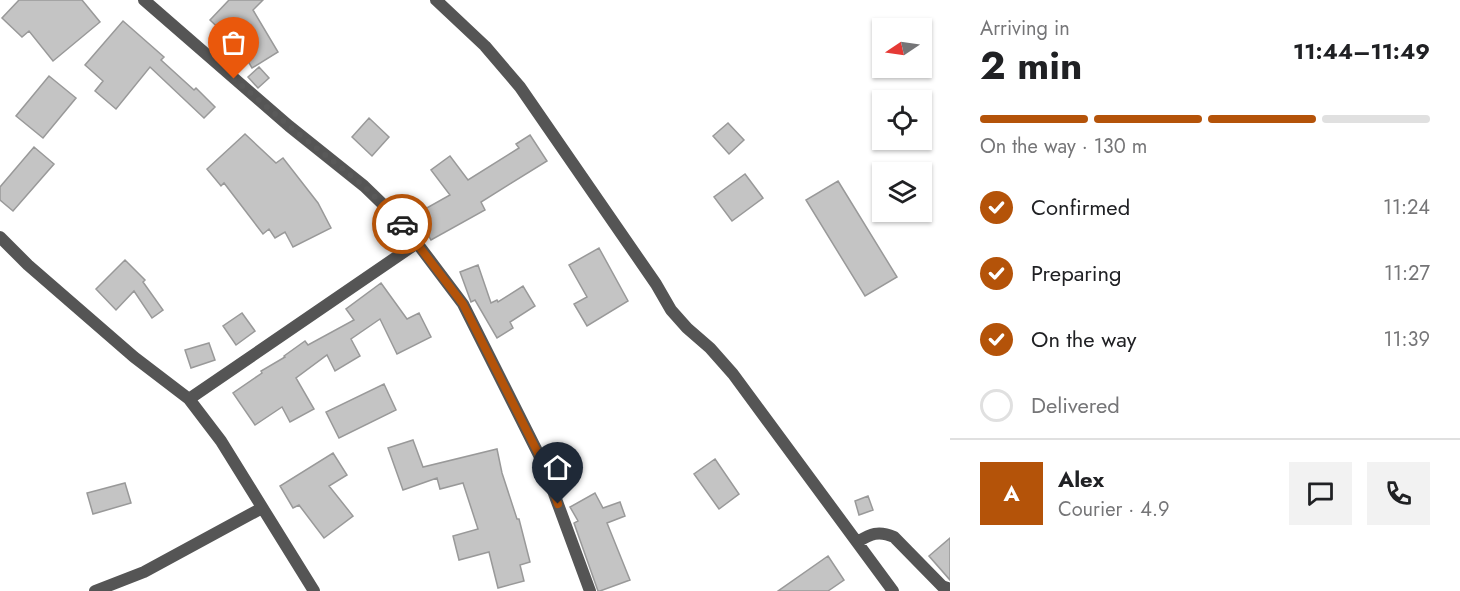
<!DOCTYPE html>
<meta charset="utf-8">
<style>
:root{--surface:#fff;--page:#f2f2f2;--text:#202124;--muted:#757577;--line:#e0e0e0;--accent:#b45309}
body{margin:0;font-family:Jost,sans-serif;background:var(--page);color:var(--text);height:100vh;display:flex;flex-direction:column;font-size:22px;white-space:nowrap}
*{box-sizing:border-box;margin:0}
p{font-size:20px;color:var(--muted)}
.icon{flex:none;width:33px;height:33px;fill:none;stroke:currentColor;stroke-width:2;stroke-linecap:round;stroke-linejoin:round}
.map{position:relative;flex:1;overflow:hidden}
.drawer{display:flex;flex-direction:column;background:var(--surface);width:510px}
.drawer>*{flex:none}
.needle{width:39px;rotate:257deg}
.buttons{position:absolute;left:872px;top:18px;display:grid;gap:12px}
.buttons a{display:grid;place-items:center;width:60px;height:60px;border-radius:0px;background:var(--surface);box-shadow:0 2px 4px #0004;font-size:30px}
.pin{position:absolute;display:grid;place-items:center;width:51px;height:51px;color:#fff;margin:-62px -26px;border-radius:50% 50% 50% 0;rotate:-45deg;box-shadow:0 0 6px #0007}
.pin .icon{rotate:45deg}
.courier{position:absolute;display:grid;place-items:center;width:60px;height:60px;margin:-30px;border:4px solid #b45309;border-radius:50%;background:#fff;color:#222;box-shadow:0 2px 8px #0007}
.summary em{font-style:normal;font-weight:700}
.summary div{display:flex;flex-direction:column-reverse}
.summary{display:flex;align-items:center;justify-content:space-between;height:102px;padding:0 30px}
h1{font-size:39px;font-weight:700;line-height:45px}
.bar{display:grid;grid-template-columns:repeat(4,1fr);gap:9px 6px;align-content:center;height:72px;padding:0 30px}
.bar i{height:8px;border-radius:4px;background:var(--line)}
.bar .active{background:var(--accent)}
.bar p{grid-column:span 4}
.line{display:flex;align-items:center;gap:15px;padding:0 30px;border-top:2px solid var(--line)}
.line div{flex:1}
.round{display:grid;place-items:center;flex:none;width:63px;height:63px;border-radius:0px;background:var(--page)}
ol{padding:0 30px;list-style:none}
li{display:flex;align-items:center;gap:18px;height:66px}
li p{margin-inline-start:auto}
li .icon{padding:6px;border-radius:50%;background:var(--accent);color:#fff;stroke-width:4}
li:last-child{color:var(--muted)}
li i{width:33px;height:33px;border:3px solid var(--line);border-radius:50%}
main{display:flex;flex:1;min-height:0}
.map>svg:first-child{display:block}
</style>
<main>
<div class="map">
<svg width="950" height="591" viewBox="0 0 950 591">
<rect width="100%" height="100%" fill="#fff"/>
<!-- building -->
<path fill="#c4c4c4" stroke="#999" stroke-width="1.5" d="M19 0H82L100 22 53 61 29 31 22 37 2 18Z
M229 0H263L253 10 278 52 252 68 232 34 228 37 210 20Z
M123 21 164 57 161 60 194 90 196 88 215 107 204 118 150 67 116 109 95 91 103 81 85 65Z
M259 67 269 78 258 88 248 77Z
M49 76 76 98 43 138 16 116Z
M369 118 389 137 372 156 352 137Z
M728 123 744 140 729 154 713 136Z
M245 134 276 163 283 158 318 203 331 228 293 247 285 232 275 238 269 229 263 234 224 183 221 186 207 169Z
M530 135 547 161 481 202 485 210 431 240 416 214 450 195 431 170 450 156 468 180 519 148 516 144Z
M34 147 54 164 13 211 0 200V187Z
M745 174 763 198 732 221 714 197Z
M838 181 897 277 865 296 806 200Z
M599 248 628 301 587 326 574 304 587 297 569 265Z
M125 260 145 280 143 282 163 310 152 318 134 291 116 310 96 289Z
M478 265 491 303 497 300 498 302 523 286 535 306 510 322 513 328 497 338 475 300 471 302 460 272Z
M381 283 407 319 419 313 431 337 397 354 380 319 351 339 360 356 335 371 327 355 296 378 314 409 290 422 282 407 255 425 233 393 262 373 261 371 285 357 284 356 305 341 308 345 354 320 346 309Z
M242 313 255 331 236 345 223 326Z
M209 343 215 360 191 368 185 350Z
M384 384 396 410 339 438 326 412Z
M413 440 423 467 497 449 502 473 517 519H519L530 562 520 565 524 581 498 588 489 552 459 560 453 536 478 529 463 483 440 489 437 478 403 490 388 448Z
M333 453 347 475 329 486 353 516 324 538 299 505 293 508 280 486Z
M715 459 739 494 719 509 694 474Z
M125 483 131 503 93 514 87 493Z
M595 493 603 508 620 502 625 516 607 523 630 580 600 591H598L574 523 578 521 570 507Z
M868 496 873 510 859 515 855 501Z
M950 538V580L929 556Z
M828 556 844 580 828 591H778Z"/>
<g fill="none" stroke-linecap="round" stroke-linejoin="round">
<!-- street -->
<path stroke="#555" stroke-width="12" d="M144 0 289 126 364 186 396 217 417 243 463 304 542 461 590 591
M436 0 485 46 520 87 656 284 671 310 687 328 710 348 733 374 893 591
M0 237 28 265 134 357 189 399 221 441 314 591
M189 399 417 243
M857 542C871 534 878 530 894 537L942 586 950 589
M95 591 144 572 262 508"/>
</g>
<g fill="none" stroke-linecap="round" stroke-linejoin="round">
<!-- done -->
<path stroke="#595959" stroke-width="6" stroke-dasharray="0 10.8" d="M234 79 289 126 364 186 402 224"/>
<!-- route -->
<path stroke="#b45309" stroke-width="8" d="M402 224 463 304 542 461 558 504"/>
</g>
</svg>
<div class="buttons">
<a><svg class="needle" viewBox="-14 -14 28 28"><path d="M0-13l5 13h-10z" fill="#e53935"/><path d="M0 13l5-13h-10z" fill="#757577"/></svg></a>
<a><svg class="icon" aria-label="locate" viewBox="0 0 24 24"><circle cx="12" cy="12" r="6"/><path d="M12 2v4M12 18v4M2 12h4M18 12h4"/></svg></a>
<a><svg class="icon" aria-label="layers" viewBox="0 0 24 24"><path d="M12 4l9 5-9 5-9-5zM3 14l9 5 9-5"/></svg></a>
</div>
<div class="pin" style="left:234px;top:79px;background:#ea580c"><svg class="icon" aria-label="bag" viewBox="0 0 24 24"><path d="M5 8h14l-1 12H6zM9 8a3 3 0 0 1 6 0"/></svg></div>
<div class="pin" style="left:558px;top:504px;background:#1f2937"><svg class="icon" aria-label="home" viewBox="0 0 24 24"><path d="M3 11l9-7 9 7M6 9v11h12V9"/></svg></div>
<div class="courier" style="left:402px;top:224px"><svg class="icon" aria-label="car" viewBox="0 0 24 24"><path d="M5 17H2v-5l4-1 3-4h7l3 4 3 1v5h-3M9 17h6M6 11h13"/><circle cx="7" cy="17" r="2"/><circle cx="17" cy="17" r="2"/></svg></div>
</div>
<section class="drawer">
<div class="summary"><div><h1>2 min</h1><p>Arriving in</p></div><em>11:44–11:49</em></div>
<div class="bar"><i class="active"></i><i class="active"></i><i class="active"></i><i></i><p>On the way · 130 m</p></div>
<ol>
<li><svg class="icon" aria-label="check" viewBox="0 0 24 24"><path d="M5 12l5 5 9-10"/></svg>Confirmed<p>11:24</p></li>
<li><svg class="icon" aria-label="check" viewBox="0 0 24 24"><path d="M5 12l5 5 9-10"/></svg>Preparing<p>11:27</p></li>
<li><svg class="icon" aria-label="check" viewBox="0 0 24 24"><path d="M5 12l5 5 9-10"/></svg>On the way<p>11:39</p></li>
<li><i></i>Delivered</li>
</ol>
<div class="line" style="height:108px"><b class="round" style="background:var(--accent);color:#fff">A</b><div><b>Alex</b><p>Courier · 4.9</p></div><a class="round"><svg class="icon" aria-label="chat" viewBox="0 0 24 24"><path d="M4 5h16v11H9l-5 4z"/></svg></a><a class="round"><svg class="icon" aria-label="phone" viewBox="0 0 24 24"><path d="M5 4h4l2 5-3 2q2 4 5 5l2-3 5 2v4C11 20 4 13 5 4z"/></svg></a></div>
</section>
</main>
